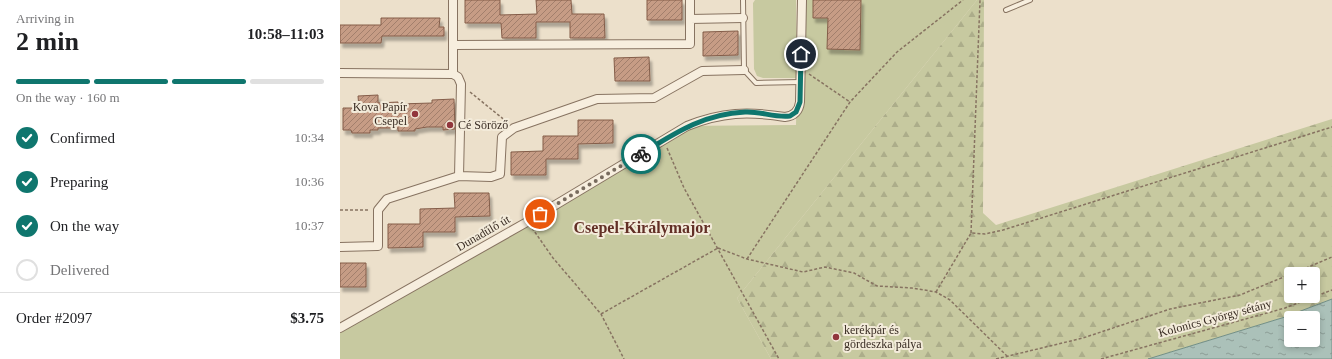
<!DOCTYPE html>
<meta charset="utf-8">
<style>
:root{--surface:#fff;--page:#f2f2f2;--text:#202124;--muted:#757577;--line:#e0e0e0;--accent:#0f766e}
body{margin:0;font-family:"Times New Roman",serif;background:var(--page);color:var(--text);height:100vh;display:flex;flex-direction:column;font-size:15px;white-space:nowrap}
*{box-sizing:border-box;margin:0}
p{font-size:13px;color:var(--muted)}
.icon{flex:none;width:22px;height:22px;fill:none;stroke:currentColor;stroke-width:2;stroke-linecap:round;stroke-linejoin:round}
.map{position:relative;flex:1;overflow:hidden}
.details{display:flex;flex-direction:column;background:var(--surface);width:340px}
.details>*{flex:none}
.fabs{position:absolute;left:944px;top:267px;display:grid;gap:8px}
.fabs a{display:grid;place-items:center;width:36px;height:36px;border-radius:4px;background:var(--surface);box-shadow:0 2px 6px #0003;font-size:20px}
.pin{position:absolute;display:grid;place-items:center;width:34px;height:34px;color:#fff;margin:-17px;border:2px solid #fff;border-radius:50%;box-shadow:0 1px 4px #0007}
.courier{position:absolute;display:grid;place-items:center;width:40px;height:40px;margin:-20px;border:3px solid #0f766e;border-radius:50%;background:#fff;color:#222;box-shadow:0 1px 5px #0007}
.headline em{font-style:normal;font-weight:700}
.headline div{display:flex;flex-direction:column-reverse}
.headline{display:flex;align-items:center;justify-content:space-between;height:68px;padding:0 16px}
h1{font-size:26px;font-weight:700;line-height:30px}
.bar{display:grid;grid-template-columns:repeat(4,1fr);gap:6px 4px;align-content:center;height:48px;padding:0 16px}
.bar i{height:5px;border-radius:3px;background:var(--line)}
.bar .on{background:var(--accent)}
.bar p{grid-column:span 4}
.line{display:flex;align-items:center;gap:10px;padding:0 16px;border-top:1px solid var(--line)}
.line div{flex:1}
ol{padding:0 16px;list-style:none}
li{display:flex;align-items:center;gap:12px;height:44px}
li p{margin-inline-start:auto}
li .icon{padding:4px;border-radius:50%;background:var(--accent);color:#fff;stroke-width:4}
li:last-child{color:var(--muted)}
li i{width:22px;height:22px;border:2px solid var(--line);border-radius:50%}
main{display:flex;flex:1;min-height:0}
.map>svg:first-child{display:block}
</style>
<main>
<section class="details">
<div class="headline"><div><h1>2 min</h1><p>Arriving in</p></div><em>10:58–11:03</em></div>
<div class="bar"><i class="on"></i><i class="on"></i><i class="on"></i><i></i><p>On the way · 160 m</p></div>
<ol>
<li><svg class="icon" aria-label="check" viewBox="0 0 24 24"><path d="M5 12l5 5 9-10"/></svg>Confirmed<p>10:34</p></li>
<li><svg class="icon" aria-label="check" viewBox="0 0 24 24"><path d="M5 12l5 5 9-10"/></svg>Preparing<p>10:36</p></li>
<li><svg class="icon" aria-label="check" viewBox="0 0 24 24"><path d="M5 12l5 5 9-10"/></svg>On the way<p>10:37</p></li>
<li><i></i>Delivered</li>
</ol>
<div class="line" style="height:52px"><div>Order #2097</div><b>$3.75</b></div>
</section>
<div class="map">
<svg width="992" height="359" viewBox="0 0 992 359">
<defs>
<pattern id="forest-firs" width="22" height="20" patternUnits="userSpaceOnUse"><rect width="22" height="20" fill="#c7c9a0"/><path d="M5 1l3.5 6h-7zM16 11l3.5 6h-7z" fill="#acad8a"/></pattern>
<pattern id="water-ripples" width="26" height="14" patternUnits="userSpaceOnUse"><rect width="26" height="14" fill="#abc1b9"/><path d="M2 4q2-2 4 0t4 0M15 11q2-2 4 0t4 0" fill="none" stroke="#8c9d96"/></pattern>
<pattern id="building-hatch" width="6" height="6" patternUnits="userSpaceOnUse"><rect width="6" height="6" fill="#c69c85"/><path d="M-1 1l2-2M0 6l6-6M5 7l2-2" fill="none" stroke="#a27f6c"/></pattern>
<filter id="shadow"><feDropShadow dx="2.5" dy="4.5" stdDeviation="1" flood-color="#0004"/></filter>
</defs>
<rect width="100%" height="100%" fill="#ece0cb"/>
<!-- grass -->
<path fill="#c7c9a0" d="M415 0H456L457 72 460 0H637L397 298 431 359H0V328L340 126 456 125 457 78H423L417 76 414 69 413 3Z"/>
<!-- forest -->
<path fill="url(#forest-firs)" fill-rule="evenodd" d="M637 0H644L643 213 656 225 992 119V299L945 317 808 359H431L397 298ZM951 274H973V296H951Z"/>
<!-- water -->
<path fill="url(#water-ripples)" stroke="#728f86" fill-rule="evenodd" d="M992 299V359H808L945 317ZM951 318H973V340H951Z"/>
<!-- building -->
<path fill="url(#building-hatch)" stroke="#845d49" filter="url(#shadow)" d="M125 0H160V15L197 14 196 0H231L232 14H264L265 38H230V22H196V38H162L161 23H125Z
M307 0H342V20H307Z
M473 0H521L520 50 487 49 488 18H473Z
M41 18H100L99 27H104V36H42L41 43H0V25H41Z
M398 31V55L363 56V32Z
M309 57 310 81H275L274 58Z
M38 95V103L58 102V104L92 103V100L114 99 115 129 103 130V127H87L75 129V131H58V128H38V130H30V133H12L11 130H3V108H19L18 96Z
M238 120H273V143L238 144V159H206V175H171V152L203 151V136H238Z
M114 193H149L150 216 115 217V232H83V247L48 248V224H80V209L115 208Z
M0 263H26V287H0Z"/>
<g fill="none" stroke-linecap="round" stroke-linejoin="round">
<defs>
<path id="service" d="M403 0 404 70 416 83 461 82
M666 10 690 0"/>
<path id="minor" d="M113 0V74
M350 19 403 18
M113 45 350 44V0
M0 73 113 74 118 77 121 84 119 176
M0 247 38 246V210L47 199 119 176 151 177 160 174 162 137 174 128 257 99 314 98 362 71 404 70
M0 328 187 222 347 126C382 112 408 111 445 117 454 116 459 111 460 102L462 0"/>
</defs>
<!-- service casing -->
<use href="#service" stroke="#877361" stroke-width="6"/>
<!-- minor casing -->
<use href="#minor" stroke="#877361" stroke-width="10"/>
<!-- path -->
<path stroke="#877361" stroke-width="1.5" stroke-dasharray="3 2" stroke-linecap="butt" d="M469 74 510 102
M130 92 167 122
M327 148 344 188 439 359
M0 210H30
M192 228 213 258 261 314 284 359
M631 233 640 0
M378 248 407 259 463 272 485 267 514 273 537 286 572 288 596 292 610 300 667 356
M407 259 510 102 557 52 623 0
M952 274 992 257
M596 292 631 233 645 234 663 230 992 127
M261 314 378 248
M656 359 743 338 830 309 900 295 951 274
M761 359 945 308 992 290"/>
<!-- service -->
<use href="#service" stroke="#f7eede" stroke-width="4"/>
<!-- minor -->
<use href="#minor" stroke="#f7eede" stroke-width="8"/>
</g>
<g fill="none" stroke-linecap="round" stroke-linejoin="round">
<!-- done -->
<path stroke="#786b5e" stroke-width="4" stroke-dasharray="0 7.2" d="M200 214 301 154"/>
<!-- route -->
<path stroke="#0f766e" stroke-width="5" d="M301 154C335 133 363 114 405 112 420 111 435 118 450 116L456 112 460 102 461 54"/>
</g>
<!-- markers -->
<g fill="#91363c" stroke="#f3ebda" stroke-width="1.5">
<circle cx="75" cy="114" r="4"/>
<circle cx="110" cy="125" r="4"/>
<circle cx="496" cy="337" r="4"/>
</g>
<g text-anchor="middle" stroke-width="4" stroke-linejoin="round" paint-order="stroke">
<!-- poi labels -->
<g font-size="12" fill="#392c23" stroke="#f3ebda" text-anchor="start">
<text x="67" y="111" text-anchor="end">Kova Papír<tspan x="67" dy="14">Csepel</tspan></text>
<text x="118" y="129">Cé Söröző</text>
<text x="504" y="334">kerékpár és<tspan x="504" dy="14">gördeszka pálya</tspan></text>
</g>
<!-- street labels -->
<g font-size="12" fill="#392c23" stroke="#f3ebda">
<text transform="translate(143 233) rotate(-30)" y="4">Dunadűlő út</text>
<text transform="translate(875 318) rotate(-15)" y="4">Kolonics György sétány</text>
</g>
<!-- district labels -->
<g font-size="16" font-weight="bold" fill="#622f26" stroke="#f3ebda">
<text x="302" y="233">Csepel-Királymajor</text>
</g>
</g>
</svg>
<div class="fabs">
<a>+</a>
<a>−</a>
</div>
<div class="pin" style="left:200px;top:214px;background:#ea580c"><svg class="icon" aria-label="bag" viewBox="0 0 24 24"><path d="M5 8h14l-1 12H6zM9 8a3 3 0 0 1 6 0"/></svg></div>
<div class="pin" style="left:461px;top:54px;background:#1f2937"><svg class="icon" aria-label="home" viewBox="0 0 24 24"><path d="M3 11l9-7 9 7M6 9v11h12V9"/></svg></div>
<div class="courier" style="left:301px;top:154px"><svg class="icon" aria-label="bike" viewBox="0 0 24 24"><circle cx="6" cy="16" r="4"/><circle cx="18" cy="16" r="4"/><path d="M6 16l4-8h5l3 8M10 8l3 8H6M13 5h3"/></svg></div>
</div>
</main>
